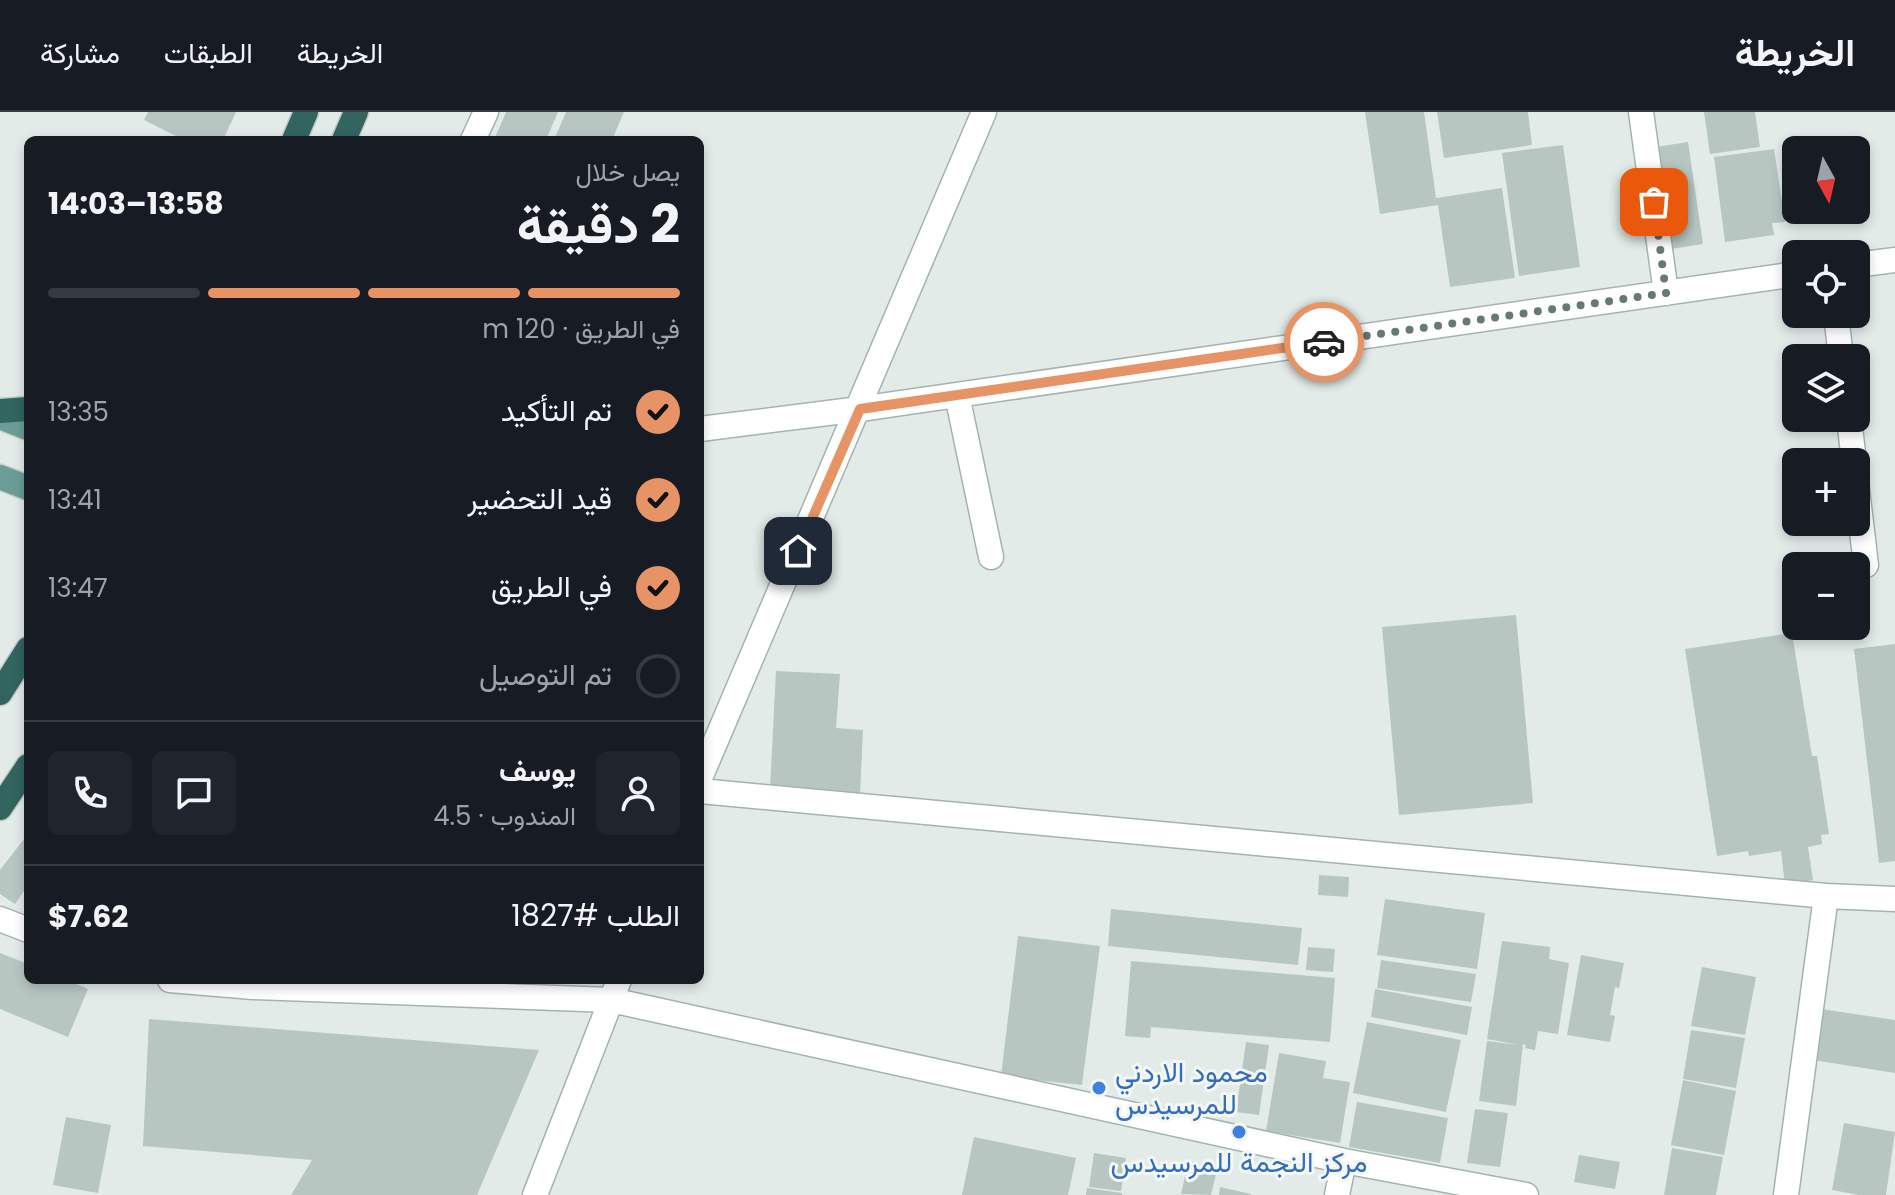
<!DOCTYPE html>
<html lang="ar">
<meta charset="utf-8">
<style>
:root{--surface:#171b24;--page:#20242c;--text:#f1f3f6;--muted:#9ea1a6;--line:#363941;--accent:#e69365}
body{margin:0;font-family:Poppins,Vazirmatn,sans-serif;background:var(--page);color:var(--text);direction:rtl;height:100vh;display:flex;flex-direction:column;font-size:30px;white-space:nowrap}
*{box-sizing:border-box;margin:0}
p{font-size:26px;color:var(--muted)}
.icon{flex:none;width:44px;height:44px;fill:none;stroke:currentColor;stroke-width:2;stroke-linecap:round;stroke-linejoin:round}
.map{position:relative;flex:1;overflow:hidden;direction:ltr}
.details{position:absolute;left:24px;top:24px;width:680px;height:848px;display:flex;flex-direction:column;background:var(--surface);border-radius:12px;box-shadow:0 4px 12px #0003;direction:rtl}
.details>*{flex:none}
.needle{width:52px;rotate:172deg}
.buttons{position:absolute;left:1782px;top:24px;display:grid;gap:16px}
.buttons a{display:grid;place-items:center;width:88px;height:88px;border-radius:12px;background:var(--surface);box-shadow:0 4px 12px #0003;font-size:40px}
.pin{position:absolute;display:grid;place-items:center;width:68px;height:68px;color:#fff;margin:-34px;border-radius:16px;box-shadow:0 4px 12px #0006}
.courier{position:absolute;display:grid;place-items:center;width:80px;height:80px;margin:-40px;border:6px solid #e69365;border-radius:50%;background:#fff;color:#222;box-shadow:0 2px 10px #0007}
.overview em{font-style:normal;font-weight:700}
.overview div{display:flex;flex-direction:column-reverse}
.overview{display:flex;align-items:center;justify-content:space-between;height:136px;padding:0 24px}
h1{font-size:52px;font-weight:700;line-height:60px}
.bar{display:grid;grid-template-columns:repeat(4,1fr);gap:12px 8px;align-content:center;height:96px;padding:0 24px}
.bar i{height:10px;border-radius:6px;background:var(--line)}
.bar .current{background:var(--accent)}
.bar p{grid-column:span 4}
.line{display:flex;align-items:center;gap:20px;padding:0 24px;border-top:2px solid var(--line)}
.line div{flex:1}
.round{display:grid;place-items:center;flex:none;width:84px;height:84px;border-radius:12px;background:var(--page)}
ol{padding:0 24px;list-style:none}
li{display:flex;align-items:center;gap:24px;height:88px}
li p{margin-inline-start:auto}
li .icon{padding:8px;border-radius:50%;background:var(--accent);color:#111;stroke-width:4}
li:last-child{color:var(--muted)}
li i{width:44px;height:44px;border:4px solid var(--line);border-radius:50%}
header{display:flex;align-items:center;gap:48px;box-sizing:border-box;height:112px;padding:0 40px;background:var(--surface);border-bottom:2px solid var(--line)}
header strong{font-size:38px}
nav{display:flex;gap:44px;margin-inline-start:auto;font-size:28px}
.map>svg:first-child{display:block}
</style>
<header>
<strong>الخريطة</strong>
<nav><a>الخريطة</a><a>الطبقات</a><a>مشاركة</a></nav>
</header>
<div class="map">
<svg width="1895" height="1083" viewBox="0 0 1895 1083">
<rect width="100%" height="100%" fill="#e2ebe8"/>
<!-- building -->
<path fill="#b8c6c1" d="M148 0H236L223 28H184L144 8Z
M506 0H558L546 28H494Z
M566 0H624L612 28H554Z
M1365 0H1424L1436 86 1502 76 1515 166 1450 175 1438 93 1380 102Z
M1437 0H1528L1532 33 1444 46Z
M1704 0H1755L1760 35 1710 42Z
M1688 30 1703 132 1671 137 1656 35Z
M1563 33 1580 155 1519 164 1502 41Z
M1774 37 1785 110 1772 111 1774 123 1725 130 1714 45Z
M1516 503 1533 691 1399 703 1382 515Z
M1792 521 1812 644H1817L1829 722 1821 723 1822 732 1808 735 1813 768 1785 773 1781 739 1749 744 1748 739 1717 744 1685 537Z
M1895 532V749L1879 751 1854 537Z
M776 559 840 562 836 616 863 618 860 682 770 677Z
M28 722V781L24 779 15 792 0 782V758Z
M1319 763 1349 765 1348 785 1318 783Z
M1385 787 1485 801 1477 857 1377 843Z
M1111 797 1302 816 1298 853 1108 834Z
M1018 824 1100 834 1082 973 1001 964Z
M1502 829 1550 835 1549 847 1569 851 1558 922 1538 919 1535 938 1525 936 1526 933 1523 932 1516 994 1479 989 1487 929 1519 933 1487 927Z
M1308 835 1335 837 1333 860 1306 858Z
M0 841 28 852V868H67L88 877 68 925 0 897Z
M1581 843 1624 851 1619 876 1615 875 1610 903 1615 904 1610 930 1567 923Z
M1381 848 1476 862 1471 890 1377 876Z
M1131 849 1335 866 1330 930 1151 915 1150 926 1125 924Z
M1702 855 1756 865 1745 923 1691 914Z
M1375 877 1472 895 1467 923 1371 905Z
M1821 897 1895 908V961L1813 948Z
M149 907 539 938 477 1083H291L312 1048 143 1034Z
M1367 910 1461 928 1446 1000 1353 981Z
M1691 918 1745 926 1736 976 1683 967Z
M1246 930 1269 933 1259 1003 1236 1000Z
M1279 941 1326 949 1323 966 1350 970 1340 1031 1266 1019Z
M1683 968 1736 979 1724 1043 1671 1033Z
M1357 990 1448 1006 1440 1051 1349 1035Z
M1475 997 1508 1001 1500 1055 1467 1051Z
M66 1005 111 1013 98 1081 53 1073Z
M1844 1011 1895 1020 1886 1083H1859L1832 1078Z
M974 1025 1076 1046 1068 1083H962Z
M1672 1036 1723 1045 1716 1083H1664Z
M1094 1041 1126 1046 1121 1079 1089 1075Z
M1579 1043 1620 1050 1615 1077 1574 1070Z
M1187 1056 1216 1062 1211 1083 1181 1082Z
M1220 1075 1251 1082V1083H1219Z
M1087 1076 1122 1081V1083H1086Z"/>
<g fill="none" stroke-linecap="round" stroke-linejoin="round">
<defs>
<path id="minor" d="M1641 0 1666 181
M473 28 486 0
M1856 153 1895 148
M1836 202 1841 246
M957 283 991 445
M1849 306 1854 350
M700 317 860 297 1796 162
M1856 369 1866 453
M700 666 984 0
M700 679 1826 784 1895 787
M0 807 28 818
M170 868 253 875 611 888 1344 1049 1526 1083
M535 1083 619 868
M1337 1083 1344 1049
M1786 1083 1826 784"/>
<path id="major" d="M0 305 28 316
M0 365 28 376"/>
<path id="highway" d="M294 28 306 0
M344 28 356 0
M0 299 28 297
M0 581 28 537
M0 696 28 654"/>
</defs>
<!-- minor casing -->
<use href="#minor" stroke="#a5b3af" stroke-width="27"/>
<!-- major casing -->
<use href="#major" stroke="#c2c8c7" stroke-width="27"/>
<!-- highway casing -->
<use href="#highway" stroke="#c2c8c7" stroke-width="27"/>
<!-- minor -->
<use href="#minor" stroke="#fff" stroke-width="24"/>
<!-- major -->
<use href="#major" stroke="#6b9d96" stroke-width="24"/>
<!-- highway -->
<use href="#highway" stroke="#326460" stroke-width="24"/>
</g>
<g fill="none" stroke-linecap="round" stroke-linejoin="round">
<!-- done -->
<path stroke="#667975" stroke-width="8" stroke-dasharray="0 14.4" d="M1324 230 1666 181 1654 90"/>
<!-- route -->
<path stroke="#e69365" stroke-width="10" d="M798 439 860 297 1324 230"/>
</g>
<!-- markers -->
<g fill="#3f7fe0" stroke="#f3f8f6" stroke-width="3">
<circle cx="1099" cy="976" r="8"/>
<circle cx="1239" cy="1020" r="8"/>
</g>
<g text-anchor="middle" stroke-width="6" stroke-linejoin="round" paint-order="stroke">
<!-- shop labels -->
<g font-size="28" fill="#366cbe" stroke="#f3f8f6" text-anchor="start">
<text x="1115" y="970">محمود الاردني<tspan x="1115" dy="32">للمرسيدس</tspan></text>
<text x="1239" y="1060" text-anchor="middle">مركز النجمة للمرسيدس</text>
</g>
</g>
</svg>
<div class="buttons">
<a><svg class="needle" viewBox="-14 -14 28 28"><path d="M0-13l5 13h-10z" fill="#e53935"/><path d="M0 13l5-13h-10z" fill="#9ea1a6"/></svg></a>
<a><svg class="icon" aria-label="locate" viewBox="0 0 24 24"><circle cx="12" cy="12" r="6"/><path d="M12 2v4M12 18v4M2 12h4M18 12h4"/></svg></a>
<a><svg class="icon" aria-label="layers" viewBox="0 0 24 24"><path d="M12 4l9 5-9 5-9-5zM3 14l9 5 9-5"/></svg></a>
<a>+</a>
<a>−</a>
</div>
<div class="pin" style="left:1654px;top:90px;background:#ea580c"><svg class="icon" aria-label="bag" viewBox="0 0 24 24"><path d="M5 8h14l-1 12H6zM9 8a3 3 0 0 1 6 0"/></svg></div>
<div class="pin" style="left:798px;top:439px;background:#1f2937"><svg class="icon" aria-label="home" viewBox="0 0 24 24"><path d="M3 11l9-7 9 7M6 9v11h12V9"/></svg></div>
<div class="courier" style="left:1324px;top:230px"><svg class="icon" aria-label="car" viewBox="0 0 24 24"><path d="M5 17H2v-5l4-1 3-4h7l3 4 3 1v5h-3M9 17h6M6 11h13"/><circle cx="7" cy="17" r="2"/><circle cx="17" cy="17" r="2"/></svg></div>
<section class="details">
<div class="overview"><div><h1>2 دقيقة</h1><p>يصل خلال</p></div><em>13:58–14:03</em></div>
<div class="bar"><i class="current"></i><i class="current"></i><i class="current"></i><i></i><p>في الطريق · 120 m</p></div>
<ol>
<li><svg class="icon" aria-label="check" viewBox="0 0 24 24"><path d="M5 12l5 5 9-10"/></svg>تم التأكيد<p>13:35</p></li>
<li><svg class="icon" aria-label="check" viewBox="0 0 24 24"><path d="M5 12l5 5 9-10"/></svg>قيد التحضير<p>13:41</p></li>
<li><svg class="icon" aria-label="check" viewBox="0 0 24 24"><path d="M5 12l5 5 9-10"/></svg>في الطريق<p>13:47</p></li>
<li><i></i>تم التوصيل</li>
</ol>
<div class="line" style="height:144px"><a class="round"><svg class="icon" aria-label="person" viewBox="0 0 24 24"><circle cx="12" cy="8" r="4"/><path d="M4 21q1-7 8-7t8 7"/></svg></a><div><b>يوسف</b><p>المندوب · 4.5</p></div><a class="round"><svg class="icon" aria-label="chat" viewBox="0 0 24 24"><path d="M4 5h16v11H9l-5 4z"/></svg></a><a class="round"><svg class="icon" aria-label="phone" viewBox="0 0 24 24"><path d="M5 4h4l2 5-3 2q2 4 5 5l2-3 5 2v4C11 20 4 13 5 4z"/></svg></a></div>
<div class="line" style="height:104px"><div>الطلب #1827</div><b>$7.62</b></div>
</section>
</div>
